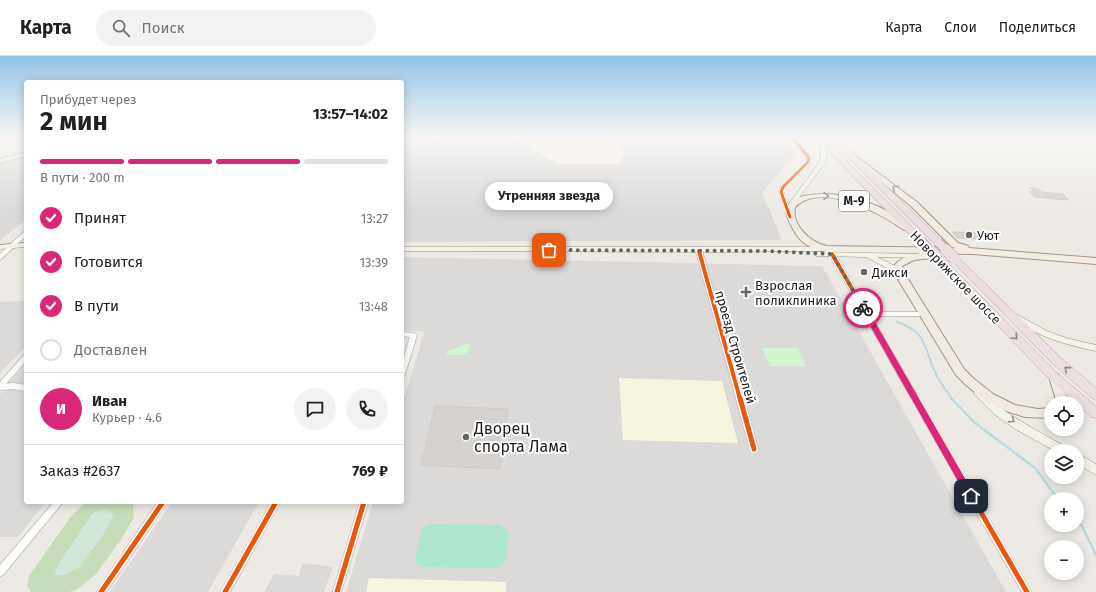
<!DOCTYPE html>
<html lang="ru">
<meta charset="utf-8">
<style>
:root{--surface:#fff;--page:#f2f2f2;--text:#202124;--muted:#757577;--line:#e0e0e0;--accent:#db2777}
body{margin:0;font-family:"Fira Sans",sans-serif;background:var(--page);color:var(--text);height:100vh;display:flex;flex-direction:column;font-size:15px;white-space:nowrap}
*{box-sizing:border-box;margin:0}
p{font-size:13px;color:var(--muted)}
.icon{flex:none;width:22px;height:22px;fill:none;stroke:currentColor;stroke-width:2;stroke-linecap:round;stroke-linejoin:round}
.map{position:relative;flex:1;overflow:hidden}
.sheet{position:absolute;left:24px;top:24px;width:380px;height:424px;display:flex;flex-direction:column;background:var(--surface);border-radius:4px;box-shadow:0 2px 10px #0003}
.sheet>*{flex:none}
.controls{position:absolute;left:1044px;top:340px;display:grid;gap:8px}
.controls a{display:grid;place-items:center;width:40px;height:40px;border-radius:50%;background:var(--surface);box-shadow:0 2px 10px #0003;font-size:20px}
.pin{position:absolute;display:grid;place-items:center;width:34px;height:34px;color:#fff;margin:-17px;border-radius:8px;box-shadow:0 2px 6px #0006}
.courier{position:absolute;display:grid;place-items:center;width:40px;height:40px;margin:-20px;border:3px solid #db2777;border-radius:50%;background:#fff;color:#222;box-shadow:0 1px 5px #0007}
.bubble{position:absolute;height:28px;border-radius:14px;background:var(--surface);box-shadow:0 2px 10px #0003;font-size:13px;font-weight:700;line-height:28px;text-align:center}
.overview em{font-style:normal;font-weight:700}
.overview div{display:flex;flex-direction:column-reverse}
.overview{display:flex;align-items:center;justify-content:space-between;height:68px;padding:0 16px}
h1{font-size:26px;font-weight:700;line-height:30px}
.bar{display:grid;grid-template-columns:repeat(4,1fr);gap:6px 4px;align-content:center;height:48px;padding:0 16px}
.bar i{height:5px;border-radius:3px;background:var(--line)}
.bar .on{background:var(--accent)}
.bar p{grid-column:span 4}
.line{display:flex;align-items:center;gap:10px;padding:0 16px;border-top:1px solid var(--line)}
.line div{flex:1}
.round{display:grid;place-items:center;flex:none;width:42px;height:42px;border-radius:21px;background:var(--page)}
ol{padding:0 16px;list-style:none}
li{display:flex;align-items:center;gap:12px;height:44px}
li p{margin-inline-start:auto}
li .icon{padding:4px;border-radius:50%;background:var(--accent);color:#fff;stroke-width:4}
li:last-child{color:var(--muted)}
li i{width:22px;height:22px;border:2px solid var(--line);border-radius:50%}
header{display:flex;align-items:center;gap:24px;box-sizing:border-box;height:56px;padding:0 20px;background:var(--surface);border-bottom:1px solid var(--line)}
header strong{font-size:19px}
nav{display:flex;gap:22px;margin-inline-start:auto;font-size:14px}
.search{width:280px;height:36px;background:var(--page);display:flex;align-items:center;gap:10px;box-sizing:border-box;padding:0 14px;border-radius:22px;color:var(--muted);font-size:15px}
.map>svg:first-child{display:block}
</style>
<header>
<strong>Карта</strong>
<div class="search"><svg class="icon" aria-label="search" viewBox="0 0 24 24"><circle cx="10" cy="10" r="6"/><path d="M15 15l6 6"/></svg>Поиск</div>
<nav><a>Карта</a><a>Слои</a><a>Поделиться</a></nav>
</header>
<div class="map">
<svg width="1096" height="536" viewBox="0 0 1096 536">
<rect width="100%" height="100%" fill="#edeae6"/>
<!-- residential -->
<path fill="#dcdad8" d="M448 81H781L796 97 762 137 782 184 402 186V90L404 91Z
M26 101V164L0 184V107Z
M402 201 822 210 1006 536H346L373 446H402V350L424 276 402 274Z
M26 245V290L0 317V246Z
M26 308V330L9 327Z
M4 333 26 336V446H46L18 481H0V338Z
M172 446H259L208 536H110Z
M303 507 333 511 324 536H264L274 518 298 520Z"/>
<!-- education -->
<path fill="#f7f5e0" d="M512 81H614L624 98 619 108H558Z
M619 322 722 325 738 387 623 384Z
M369 522 506 526V536H366Z"/>
<!-- forest -->
<path fill="#c7ddb9" fill-rule="evenodd" d="M85 446H133L134 461 120 485 96 518 76 534 69 536H31L27 530 29 520 69 463ZM93 457 113 460 104 477 78 512 55 519 57 511Z"/>
<!-- wetland -->
<path fill="#d3e4d9" d="M106 452 111 455 113 460 104 477 78 512 65 519H55L57 511 93 457Z"/>
<!-- park -->
<path fill="#d2f4d1" d="M470 287 467 299H447V295Z
M762 292H798L806 310H770Z"/>
<!-- pitch -->
<path fill="#aee7cd" d="M433 468 500 469 506 474 509 479 506 502 502 509 496 512 421 511 416 506 415 501 421 474 426 470Z"/>
<g fill="none" stroke-linecap="round" stroke-linejoin="round">
<!-- stream-far1 -->
<path stroke="#b7dbe2" stroke-width="2" d="M897 266C928 277 923 290 935 316 939 325 946 334 952 343"/>
<!-- stream -->
<path stroke="#b7dbe2" stroke-width="2.5" d="M951 342 975 367 1035 412 1058 443
M1077 464 1082 470 1096 499"/>
</g>
<!-- building -->
<path fill="#d5d2cf" stroke="#d0cbc7" d="M1031 132 1038 133 1041 136 1063 138 1068 144 1034 141 1029 135 1034 136Z
M952 176 981 177 987 183 957 182Z
M435 350 508 353 500 413 421 409Z"/>
<g fill="none" stroke-linecap="round" stroke-linejoin="round">
<defs>
<path id="street" d="M408 81H418L416 82 402 84V82Z
M790 81H794L811 102 810 107 785 131 783 136 792 161 790 162 788 161 779 136 781 130 806 106 807 102Z
M26 175V180L2 202 0 203V198L24 176Z
M699 193 702 195 758 393 757 395 754 396 751 395 750 393 696 195Z
M832 196 835 198 869 256H925L928 258 925 260H871L1031 536H1022L829 198Z
M402 276 414 277 417 279 405 318 404 320H402V308L410 281 402 280Z
M24 299H26V305L6 328 13 327 26 329V335L13 333 0 334V326Z
M54 446H63L3 519 0 520V509Z
M158 446H167L106 536H97Z
M272 446H280L230 536H221Z
M360 446H368L341 536H333Z"/>
<path id="secondary" d="M823 83 826 85 827 101 825 107 801 139 794 153H788L787 151 791 145 819 107 821 101 820 85Z
M26 96V100L0 107V103Z
M26 187V191L0 193V189Z
M402 191H827L831 193 827 195 721 196 402 195Z
M816 196 922 198 926 200 922 202 877 201 901 213 902 215 898 218 866 201 819 200H816L815 198Z
M1016 258 1047 275 1066 282 1096 289V295C1066 289 1038 281 1013 263L1012 261 1013 259Z
M979 334C985 336 1003 354 1011 359 1029 371 1049 381 1068 392L1070 395H1055L1015 373 994 358 974 338 975 335Z
M1077 397 1096 408V419L1077 408Z"/>
<path id="primary" d="M853 98 917 146 958 187 968 190 969 192 1096 202V208L973 198 827 196C811 193 801 188 793 173 790 167 785 159 787 153 791 134 835 137 849 141 868 145 898 157 911 172L907 174H904C880 157 822 125 795 151 791 169 811 187 827 190L956 192 952 191 911 150 851 101 850 100Z
M930 197 934 200 933 202 914 204 902 210 903 215 964 313 973 322 993 338 1015 349 1038 353 1051 352V362L1025 361 1009 356 985 345 965 328 956 319 893 215 894 210C902 199 917 197 930 197Z
M1054 317 1058 318 1059 321 1069 347H1057L1049 321 1050 318Z"/>
<path id="highway" d="M815 81H823L924 183 926 185 924 187H918Z
M828 81H836L941 184 943 186 941 188H935Z
M939 200 942 201 1058 318 1096 350V362L1091 361 1050 324 936 205 934 203Z
M955 200 958 201 1061 302 1096 332V344L1092 342 1053 308 952 205 950 203Z"/>
</defs>
<!-- street casing -->
<use href="#street" stroke="#c5c4c2" stroke-width="2"/>
<!-- secondary casing -->
<use href="#secondary" stroke="#96967d" stroke-width="1"/>
<!-- primary casing -->
<use href="#primary" stroke="#a39782" stroke-width="2"/>
<!-- highway casing -->
<use href="#highway" stroke="#c49ba8" stroke-width="1"/>
<!-- street -->
<use href="#street" fill="#fcfcfb" fill-rule="evenodd"/>
<!-- secondary -->
<use href="#secondary" fill="#f4f3e9" fill-rule="evenodd"/>
<!-- primary -->
<use href="#primary" fill="#f1ebe3" fill-rule="evenodd"/>
<!-- highway -->
<use href="#highway" fill="#eadee0" fill-rule="evenodd"/>
<defs>
<path id="highway-bridge-far1" d="M921 185 931 195
M938 186 947 195"/>
<path id="highway-bridge" d="M930 194 939 203
M946 194 955 203"/>
</defs>
<!-- highway-bridge-far1 casing -->
<use href="#highway-bridge-far1" stroke="#c49ba8" stroke-width="10" stroke-linecap="butt"/>
<!-- highway-bridge casing -->
<use href="#highway-bridge" stroke="#c49ba8" stroke-width="12" stroke-linecap="butt"/>
<!-- highway-bridge-far1 -->
<use href="#highway-bridge-far1" stroke="#eadee0" stroke-width="8"/>
<!-- highway-bridge -->
<use href="#highway-bridge" stroke="#eadee0" stroke-width="11"/>
<defs>
<path id="cycleway-far2" d="M790 161 781 136 783 131 808 106 809 102 792 81"/>
<path id="cycleway-far1" d="M699 195 740 343
M832 198 916 343"/>
<path id="cycleway" d="M740 342 754 393
M915 342 1027 536
M101 536 163 446
M225 536 276 446
M337 536 364 446"/>
</defs>
<!-- cycleway-far2 casing -->
<use href="#cycleway-far2" stroke="#fff" stroke-width="5"/>
<!-- cycleway-far1 casing -->
<use href="#cycleway-far1" stroke="#fff" stroke-width="6"/>
<!-- cycleway casing -->
<use href="#cycleway" stroke="#fff" stroke-width="8"/>
<!-- cycleway-far2 -->
<use href="#cycleway-far2" stroke="#e8590c" stroke-width="3"/>
<!-- cycleway-far1 -->
<use href="#cycleway-far1" stroke="#e8590c" stroke-width="4"/>
<!-- cycleway -->
<use href="#cycleway" stroke="#e8590c" stroke-width="5"/>
</g>
<!-- one-way arrows -->
<defs><path id="oneway-chevron" d="M-2-3.5L2.5 0L-2 3.5" fill="none" stroke-width="1.6" stroke-linecap="round" stroke-linejoin="round"/></defs>
<g stroke="#928f8a">
<use href="#oneway-chevron" transform="translate(895 132) rotate(-142)"/>
<use href="#oneway-chevron" transform="translate(826 140) rotate(2)"/>
</g>
<g stroke="#8e8889">
<use href="#oneway-chevron" transform="translate(1015 281) rotate(46)"/>
<use href="#oneway-chevron" transform="translate(1067 313) rotate(-139)"/>
</g>
<use stroke="#94938e" href="#oneway-chevron" transform="translate(1012 364) rotate(33)"/>
<!-- sky -->
<linearGradient id="sky" x2="0" y2="1"><stop stop-color="#94c4e6"/><stop offset="0.52" stop-color="#f7f6f4"/><stop offset="1" stop-color="#f7f6f4" stop-opacity="0"/></linearGradient>
<rect width="1096" height="156" fill="url(#sky)"/>
<!-- route -->
<path fill="#db2777" d="M863 250 867 252 974 438 975 440 974 443H968L860 252Z"/>
<g fill="none" stroke-linecap="round" stroke-linejoin="round">
<!-- done -->
<path stroke="#666564" stroke-width="4" stroke-dasharray="0 7.2" d="M549 194 764 195 832 198 863 252"/>
</g>
<!-- markers -->
<g fill="#666564" stroke="#fff" stroke-width="1.5">
<circle cx="969" cy="179" r="4"/>
<circle cx="864" cy="216" r="4"/>
<path d="M744 230h4v4h4v4h-4v4h-4v-4h-4v-4h4z"/>
<circle cx="466" cy="381" r="4"/>
</g>
<g text-anchor="middle" stroke-width="4" stroke-linejoin="round" paint-order="stroke">
<!-- shield labels -->
<rect fill="#fff" stroke="#626262" stroke-width="1" x="839" y="135" width="30" height="20" rx="3"/>
<g font-size="12" font-weight="bold" fill="#1e1e1e">
<text x="854" y="149">М-9</text>
</g>
<!-- poi labels -->
<g font-size="13" fill="#1e1e1e" stroke="#fff" text-anchor="start">
<text x="977" y="184">Уют</text>
<text x="872" y="221">Дикси</text>
<text x="755" y="234">Взрослая<tspan x="755" dy="15">поликлиника</tspan></text>
</g>
<!-- street labels -->
<g font-size="13" fill="#1e1e1e" stroke="#fff">
<text transform="translate(956 221) rotate(46)" y="5">Новорижское шоссе</text>
<text transform="translate(736 291) rotate(74)" y="5">проезд Строителей</text>
</g>
<!-- near-poi labels -->
<g font-size="16" fill="#1e1e1e" stroke="#fff" text-anchor="start">
<text x="474" y="378">Дворец<tspan x="474" dy="18">спорта Лама</tspan></text>
</g>
</g>
</svg>
<div class="controls">
<a><svg class="icon" aria-label="locate" viewBox="0 0 24 24"><circle cx="12" cy="12" r="6"/><path d="M12 2v4M12 18v4M2 12h4M18 12h4"/></svg></a>
<a><svg class="icon" aria-label="layers" viewBox="0 0 24 24"><path d="M12 4l9 5-9 5-9-5zM3 14l9 5 9-5"/></svg></a>
<a>+</a>
<a>−</a>
</div>
<div class="pin" style="left:549px;top:194px;background:#ea580c"><svg class="icon" aria-label="bag" viewBox="0 0 24 24"><path d="M5 8h14l-1 12H6zM9 8a3 3 0 0 1 6 0"/></svg></div>
<div class="pin" style="left:971px;top:440px;background:#1f2937"><svg class="icon" aria-label="home" viewBox="0 0 24 24"><path d="M3 11l9-7 9 7M6 9v11h12V9"/></svg></div>
<div class="courier" style="left:863px;top:252px"><svg class="icon" aria-label="bike" viewBox="0 0 24 24"><circle cx="6" cy="16" r="4"/><circle cx="18" cy="16" r="4"/><path d="M6 16l4-8h5l3 8M10 8l3 8H6M13 5h3"/></svg></div>
<div class="bubble" style="left:485px;top:126px;width:128px">Утренняя звезда</div>
<section class="sheet">
<div class="overview"><div><h1>2 мин</h1><p>Прибудет через</p></div><em>13:57–14:02</em></div>
<div class="bar"><i class="on"></i><i class="on"></i><i class="on"></i><i></i><p>В пути · 200 m</p></div>
<ol>
<li><svg class="icon" aria-label="check" viewBox="0 0 24 24"><path d="M5 12l5 5 9-10"/></svg>Принят<p>13:27</p></li>
<li><svg class="icon" aria-label="check" viewBox="0 0 24 24"><path d="M5 12l5 5 9-10"/></svg>Готовится<p>13:39</p></li>
<li><svg class="icon" aria-label="check" viewBox="0 0 24 24"><path d="M5 12l5 5 9-10"/></svg>В пути<p>13:48</p></li>
<li><i></i>Доставлен</li>
</ol>
<div class="line" style="height:72px"><b class="round" style="background:var(--accent);color:#fff">И</b><div><b>Иван</b><p>Курьер · 4.6</p></div><a class="round"><svg class="icon" aria-label="chat" viewBox="0 0 24 24"><path d="M4 5h16v11H9l-5 4z"/></svg></a><a class="round"><svg class="icon" aria-label="phone" viewBox="0 0 24 24"><path d="M5 4h4l2 5-3 2q2 4 5 5l2-3 5 2v4C11 20 4 13 5 4z"/></svg></a></div>
<div class="line" style="height:52px"><div>Заказ #2637</div><b>769 ₽</b></div>
</section>
</div>
